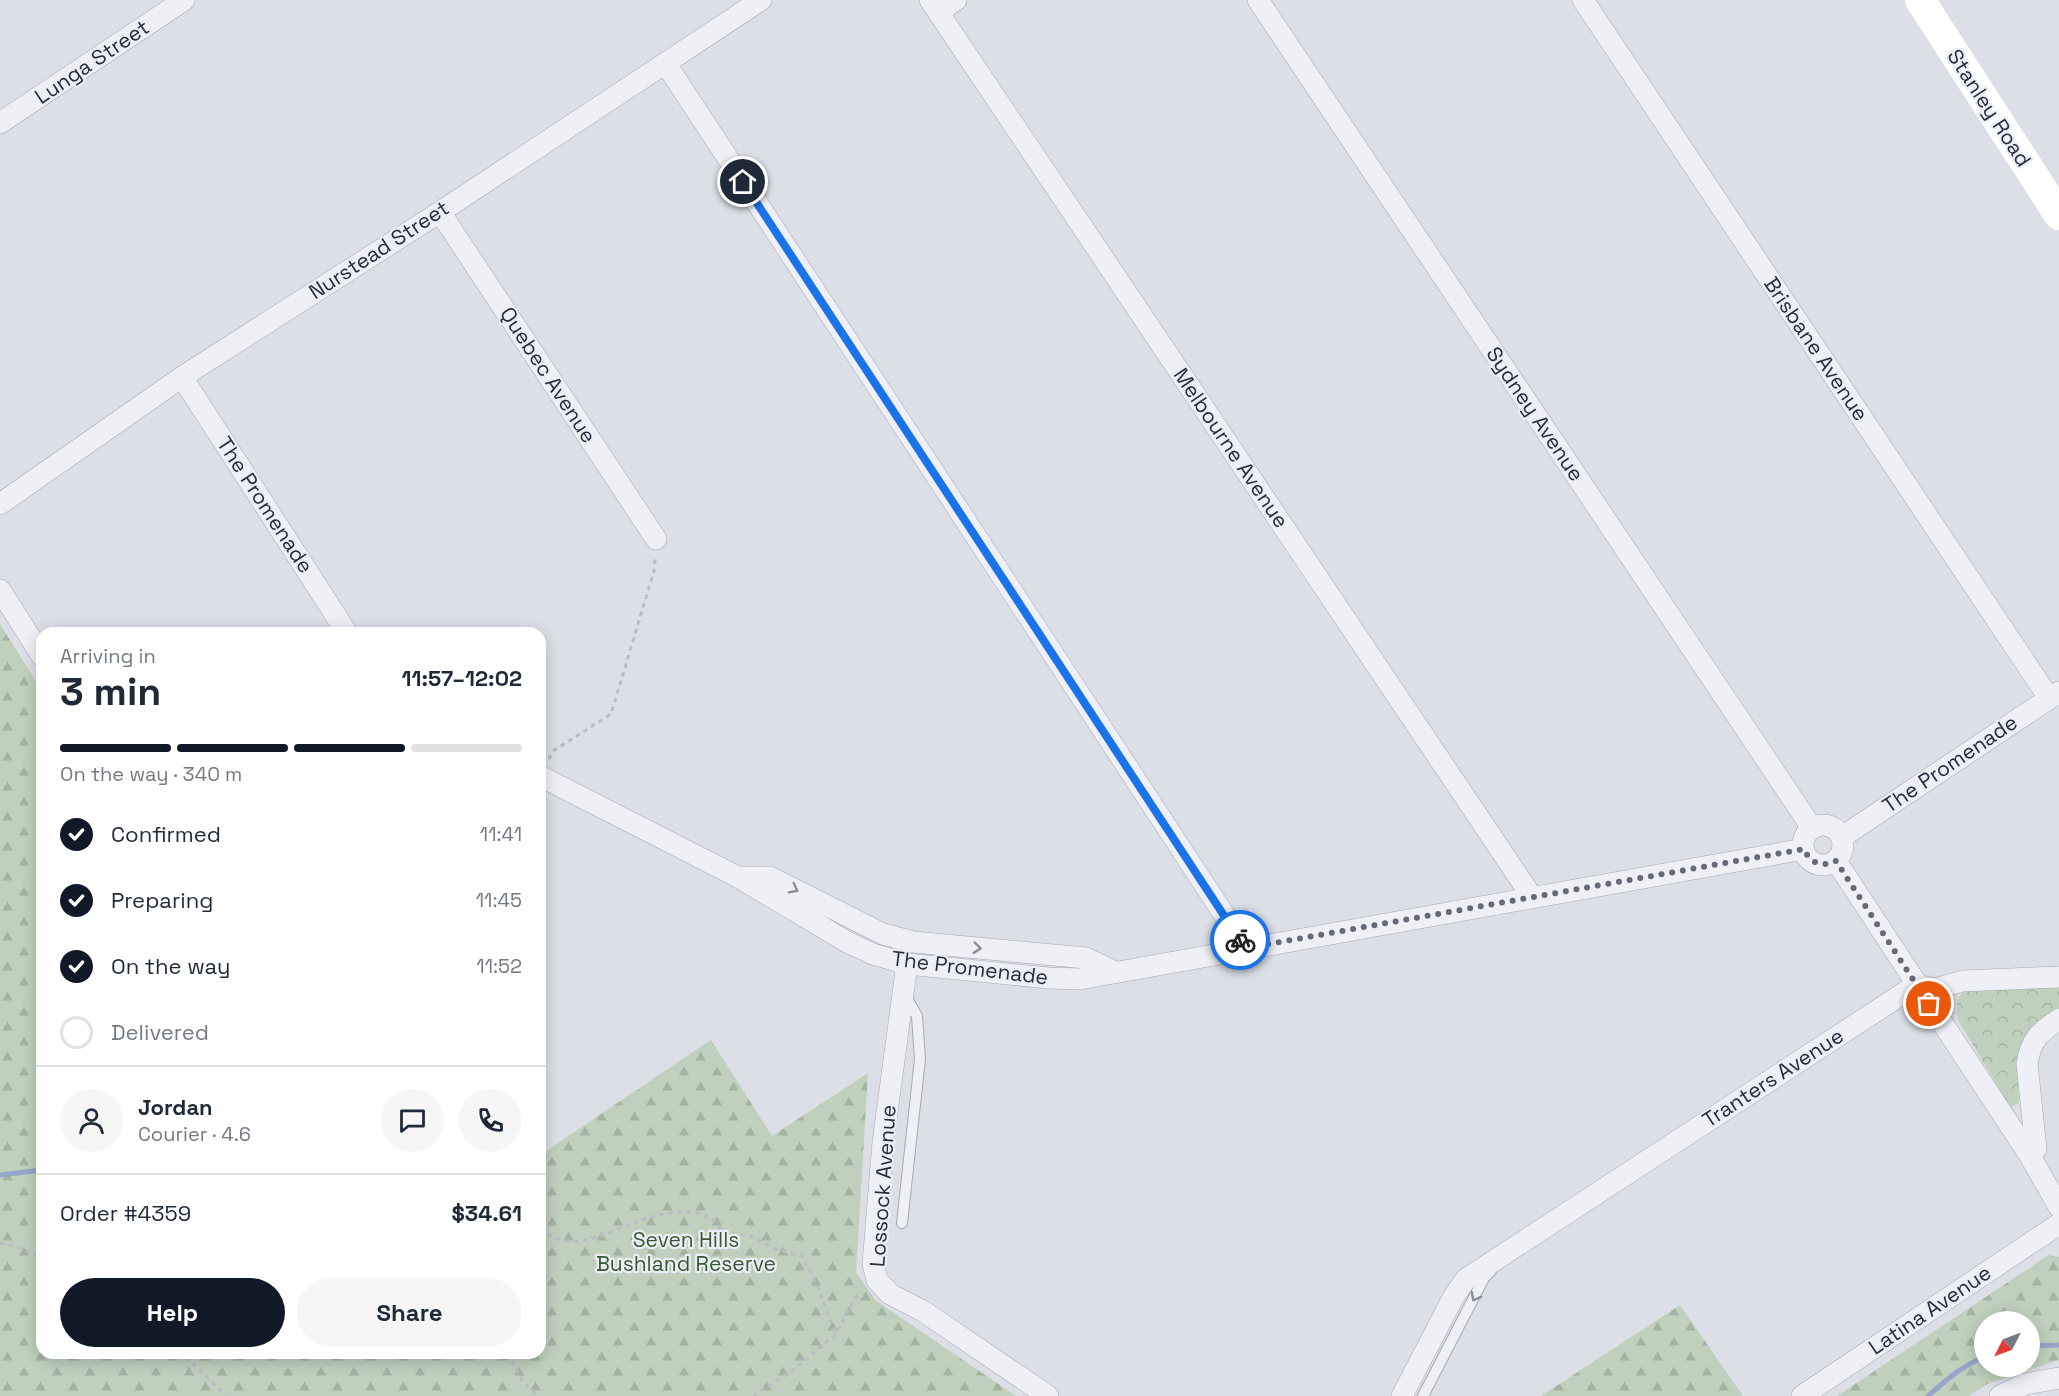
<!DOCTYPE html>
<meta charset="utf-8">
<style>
:root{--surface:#fff;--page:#f6f6f7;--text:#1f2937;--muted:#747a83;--line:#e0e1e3;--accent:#111827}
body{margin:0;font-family:"Space Grotesk",sans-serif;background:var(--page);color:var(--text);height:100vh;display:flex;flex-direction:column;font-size:22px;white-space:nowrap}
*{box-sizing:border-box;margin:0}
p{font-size:20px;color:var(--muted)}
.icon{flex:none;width:33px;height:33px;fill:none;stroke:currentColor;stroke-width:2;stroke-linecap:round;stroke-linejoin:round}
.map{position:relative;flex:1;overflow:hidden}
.side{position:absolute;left:36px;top:627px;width:510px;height:732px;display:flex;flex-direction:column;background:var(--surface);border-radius:18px;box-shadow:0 3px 15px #0003}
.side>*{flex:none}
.needle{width:39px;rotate:228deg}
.fabs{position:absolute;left:1974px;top:1311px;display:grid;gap:12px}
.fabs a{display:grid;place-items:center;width:66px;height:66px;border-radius:50%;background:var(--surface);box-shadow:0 3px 15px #0003;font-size:30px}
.pin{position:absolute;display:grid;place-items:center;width:51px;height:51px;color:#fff;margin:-26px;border:3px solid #fff;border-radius:50%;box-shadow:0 2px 6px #0007}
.courier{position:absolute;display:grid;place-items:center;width:60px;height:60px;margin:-30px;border:4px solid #1a73e8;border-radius:50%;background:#fff;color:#222;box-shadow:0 2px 8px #0007}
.summary em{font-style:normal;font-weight:600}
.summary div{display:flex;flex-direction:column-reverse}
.summary{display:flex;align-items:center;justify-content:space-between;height:102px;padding:0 24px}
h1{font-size:39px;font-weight:600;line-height:45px}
.bar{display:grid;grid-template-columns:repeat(4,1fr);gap:9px 6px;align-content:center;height:72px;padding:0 24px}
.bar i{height:8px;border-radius:4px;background:var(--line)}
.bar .on{background:var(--accent)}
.bar p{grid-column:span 4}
.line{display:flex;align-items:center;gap:15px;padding:0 24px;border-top:2px solid var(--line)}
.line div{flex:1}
.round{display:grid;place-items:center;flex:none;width:63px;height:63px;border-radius:32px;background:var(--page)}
ol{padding:0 24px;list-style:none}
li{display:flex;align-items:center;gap:18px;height:66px}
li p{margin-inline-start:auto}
li .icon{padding:6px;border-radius:50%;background:var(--accent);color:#fff;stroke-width:4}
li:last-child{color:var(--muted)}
li i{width:33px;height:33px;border:3px solid var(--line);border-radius:50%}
.action{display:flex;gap:12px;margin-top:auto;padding:12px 24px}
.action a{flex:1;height:69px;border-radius:36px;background:var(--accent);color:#fff;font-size:24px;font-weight:600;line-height:69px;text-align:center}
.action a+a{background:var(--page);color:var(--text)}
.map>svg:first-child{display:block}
</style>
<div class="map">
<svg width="2059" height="1396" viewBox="0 0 2059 1396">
<defs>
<pattern id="forest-firs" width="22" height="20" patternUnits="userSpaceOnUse" patternTransform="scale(1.5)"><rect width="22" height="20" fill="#bfd1bd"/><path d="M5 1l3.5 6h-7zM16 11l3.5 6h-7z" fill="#a4b4a3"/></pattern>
<pattern id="park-crowns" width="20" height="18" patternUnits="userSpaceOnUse" patternTransform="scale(1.5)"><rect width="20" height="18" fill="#bfd1bd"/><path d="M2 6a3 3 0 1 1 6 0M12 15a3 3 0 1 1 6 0" fill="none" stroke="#a4b4a3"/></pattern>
</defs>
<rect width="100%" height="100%" fill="#dcdfe6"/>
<!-- forest -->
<path fill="url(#forest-firs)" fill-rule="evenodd" d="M0 624 42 691V1353H540V1155L711 1040 772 1136 868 1073 856 1272 875 1300 1016 1396H0Z
M2049 1255 2059 1257V1360L1989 1383 1969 1396H1837ZM1984 1322H2030V1366H1984Z
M1680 1305 1743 1396H1541Z"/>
<!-- park -->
<path fill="url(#park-crowns)" d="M2059 986V1009L2022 1043 2017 1058 2019 1103 2010 1107 1958 1020C1957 1009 1955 997 1965 991Z"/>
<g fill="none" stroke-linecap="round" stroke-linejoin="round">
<!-- stream -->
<path stroke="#96a6c8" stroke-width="5" d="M0 1175 42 1170
M2030 1346 2059 1345
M1928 1396C1946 1380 1962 1366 1984 1357"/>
<defs>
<path id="service" d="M902 1223 920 1059 917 1016 905 995
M1423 1396 1484 1278 1491 1271"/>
<path id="minor" d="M930 0 1532 897
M1258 0 1812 828
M1583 0 2049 698
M939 12 956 0
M666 64 1246 948
M0 123 184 0
M440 212 656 539
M182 377 347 633
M0 504 182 377 440 212 761 0
M0 590 42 656
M540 776 738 877 847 942 873 954 907 964 1048 978 1080 979 1804 849
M1803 845a20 20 0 1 1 40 0a20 20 0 1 1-40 0Z
M1842 837 2059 692
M1836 861 2030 1156 2059 1207
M739 877H770L883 934 913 942 1086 958 1115 972
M907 964 883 1142 873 1264 877 1280 890 1294 923 1311 1048 1396
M2030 1156 2036 1149 2027 1064C2031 1039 2039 1033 2059 1019
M1402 1396 1454 1296 1466 1279 1916 985 1935 989 1962 981 2059 977
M1802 1396 2059 1224
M2000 1396 2025 1384 2059 1378"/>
</defs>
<!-- service casing -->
<use href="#service" stroke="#a5a9b3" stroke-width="12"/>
<!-- minor casing -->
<use href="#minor" stroke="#a5a9b3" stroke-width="22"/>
<!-- path -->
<path stroke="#bbbdc5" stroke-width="3" stroke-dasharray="4.5 4.5" stroke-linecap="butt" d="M549 759 553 751 611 714 654 571 655 559
M540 1230C552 1237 565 1243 579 1241 623 1234 663 1199 709 1217 715 1219 720 1229 724 1234L748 1235 776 1249 802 1256 816 1283 836 1334
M0 1243 16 1246 42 1258
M178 1353 191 1362 226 1396
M508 1353 523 1382 538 1396
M753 1396 793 1370 836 1334 855 1298 862 1293"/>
<!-- service -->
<use href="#service" stroke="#eff0f5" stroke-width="10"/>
<!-- minor -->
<use href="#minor" stroke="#eff0f5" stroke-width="21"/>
<!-- secondary -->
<path stroke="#fff" stroke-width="30" d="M1920 0 2059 215"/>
</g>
<!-- one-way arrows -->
<defs><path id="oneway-chevron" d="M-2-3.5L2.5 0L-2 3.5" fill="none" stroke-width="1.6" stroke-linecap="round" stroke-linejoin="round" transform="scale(1.5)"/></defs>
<g stroke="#8a8e99">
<use href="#oneway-chevron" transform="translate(794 889) rotate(27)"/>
<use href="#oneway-chevron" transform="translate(977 948) rotate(6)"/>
<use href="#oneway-chevron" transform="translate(1475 1297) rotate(118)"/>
</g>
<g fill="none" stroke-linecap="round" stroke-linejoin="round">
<!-- done -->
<path stroke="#666a78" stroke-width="6" stroke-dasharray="0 10.8" d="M1240 940 1246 948 1804 849C1810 863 1822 868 1836 861L1929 1004"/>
<!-- route -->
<path stroke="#1a73e8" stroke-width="8" d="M743 182 1240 940"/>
</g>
<g text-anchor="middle" stroke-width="4.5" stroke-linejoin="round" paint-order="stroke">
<!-- street labels -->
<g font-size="21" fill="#262b3d" stroke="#ebeef4">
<text transform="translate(92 62) rotate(-34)" y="7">Lunga Street</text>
<text transform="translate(1989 108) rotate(57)" y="7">Stanley Road</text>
<text transform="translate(379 250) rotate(-33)" y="7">Nurstead Street</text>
<text transform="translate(1816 349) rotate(56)" y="7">Brisbane Avenue</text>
<text transform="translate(548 375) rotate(57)" y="7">Quebec Avenue</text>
<text transform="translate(1535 414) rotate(56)" y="7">Sydney Avenue</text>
<text transform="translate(1231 448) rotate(56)" y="7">Melbourne Avenue</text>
<text transform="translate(265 505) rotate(57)" y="7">The Promenade</text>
<text transform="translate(1950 764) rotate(-34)" y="7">The Promenade</text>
<text transform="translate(970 968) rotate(7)" y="7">The Promenade</text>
<text transform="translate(1773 1078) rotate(-33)" y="7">Tranters Avenue</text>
<text transform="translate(883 1186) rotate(-86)" y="7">Lossock Avenue</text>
<text transform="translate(1930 1310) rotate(-34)" y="7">Latina Avenue</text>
</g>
<!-- park labels -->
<g font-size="21" fill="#345933" stroke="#ebeef4">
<text x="686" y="1247">Seven Hills<tspan x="686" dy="24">Bushland Reserve</tspan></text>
</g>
</g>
</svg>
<div class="fabs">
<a><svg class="needle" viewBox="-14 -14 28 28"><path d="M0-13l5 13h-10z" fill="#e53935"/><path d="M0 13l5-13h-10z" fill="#747a83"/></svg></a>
</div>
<div class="pin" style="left:1929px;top:1004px;background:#ea580c"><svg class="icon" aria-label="bag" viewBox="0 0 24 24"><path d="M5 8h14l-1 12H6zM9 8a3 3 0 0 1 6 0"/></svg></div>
<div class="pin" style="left:743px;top:182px;background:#1f2937"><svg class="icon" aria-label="home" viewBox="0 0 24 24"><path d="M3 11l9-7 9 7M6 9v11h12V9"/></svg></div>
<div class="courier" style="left:1240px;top:940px"><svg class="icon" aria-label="bike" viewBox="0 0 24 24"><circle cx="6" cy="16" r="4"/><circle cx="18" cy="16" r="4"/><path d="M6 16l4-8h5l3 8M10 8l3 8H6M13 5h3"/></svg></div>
<section class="side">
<div class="summary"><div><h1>3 min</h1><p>Arriving in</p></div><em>11:57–12:02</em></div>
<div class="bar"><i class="on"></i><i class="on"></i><i class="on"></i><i></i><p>On the way · 340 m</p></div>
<ol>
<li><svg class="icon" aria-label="check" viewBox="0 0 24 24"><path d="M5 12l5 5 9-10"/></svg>Confirmed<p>11:41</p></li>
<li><svg class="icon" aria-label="check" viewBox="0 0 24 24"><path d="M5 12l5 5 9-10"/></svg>Preparing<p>11:45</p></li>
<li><svg class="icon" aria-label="check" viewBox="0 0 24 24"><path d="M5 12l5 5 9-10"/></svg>On the way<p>11:52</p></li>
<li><i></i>Delivered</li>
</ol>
<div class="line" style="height:108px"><a class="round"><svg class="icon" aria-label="person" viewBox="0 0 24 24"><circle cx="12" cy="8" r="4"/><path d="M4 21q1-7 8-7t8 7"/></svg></a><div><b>Jordan</b><p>Courier · 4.6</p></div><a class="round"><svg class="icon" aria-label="chat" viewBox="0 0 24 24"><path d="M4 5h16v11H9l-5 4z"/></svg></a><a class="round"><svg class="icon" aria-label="phone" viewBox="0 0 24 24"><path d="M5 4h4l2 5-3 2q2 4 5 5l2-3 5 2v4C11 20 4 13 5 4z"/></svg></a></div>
<div class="line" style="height:78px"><div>Order #4359</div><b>$34.61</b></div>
<div class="action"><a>Help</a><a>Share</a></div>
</section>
</div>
